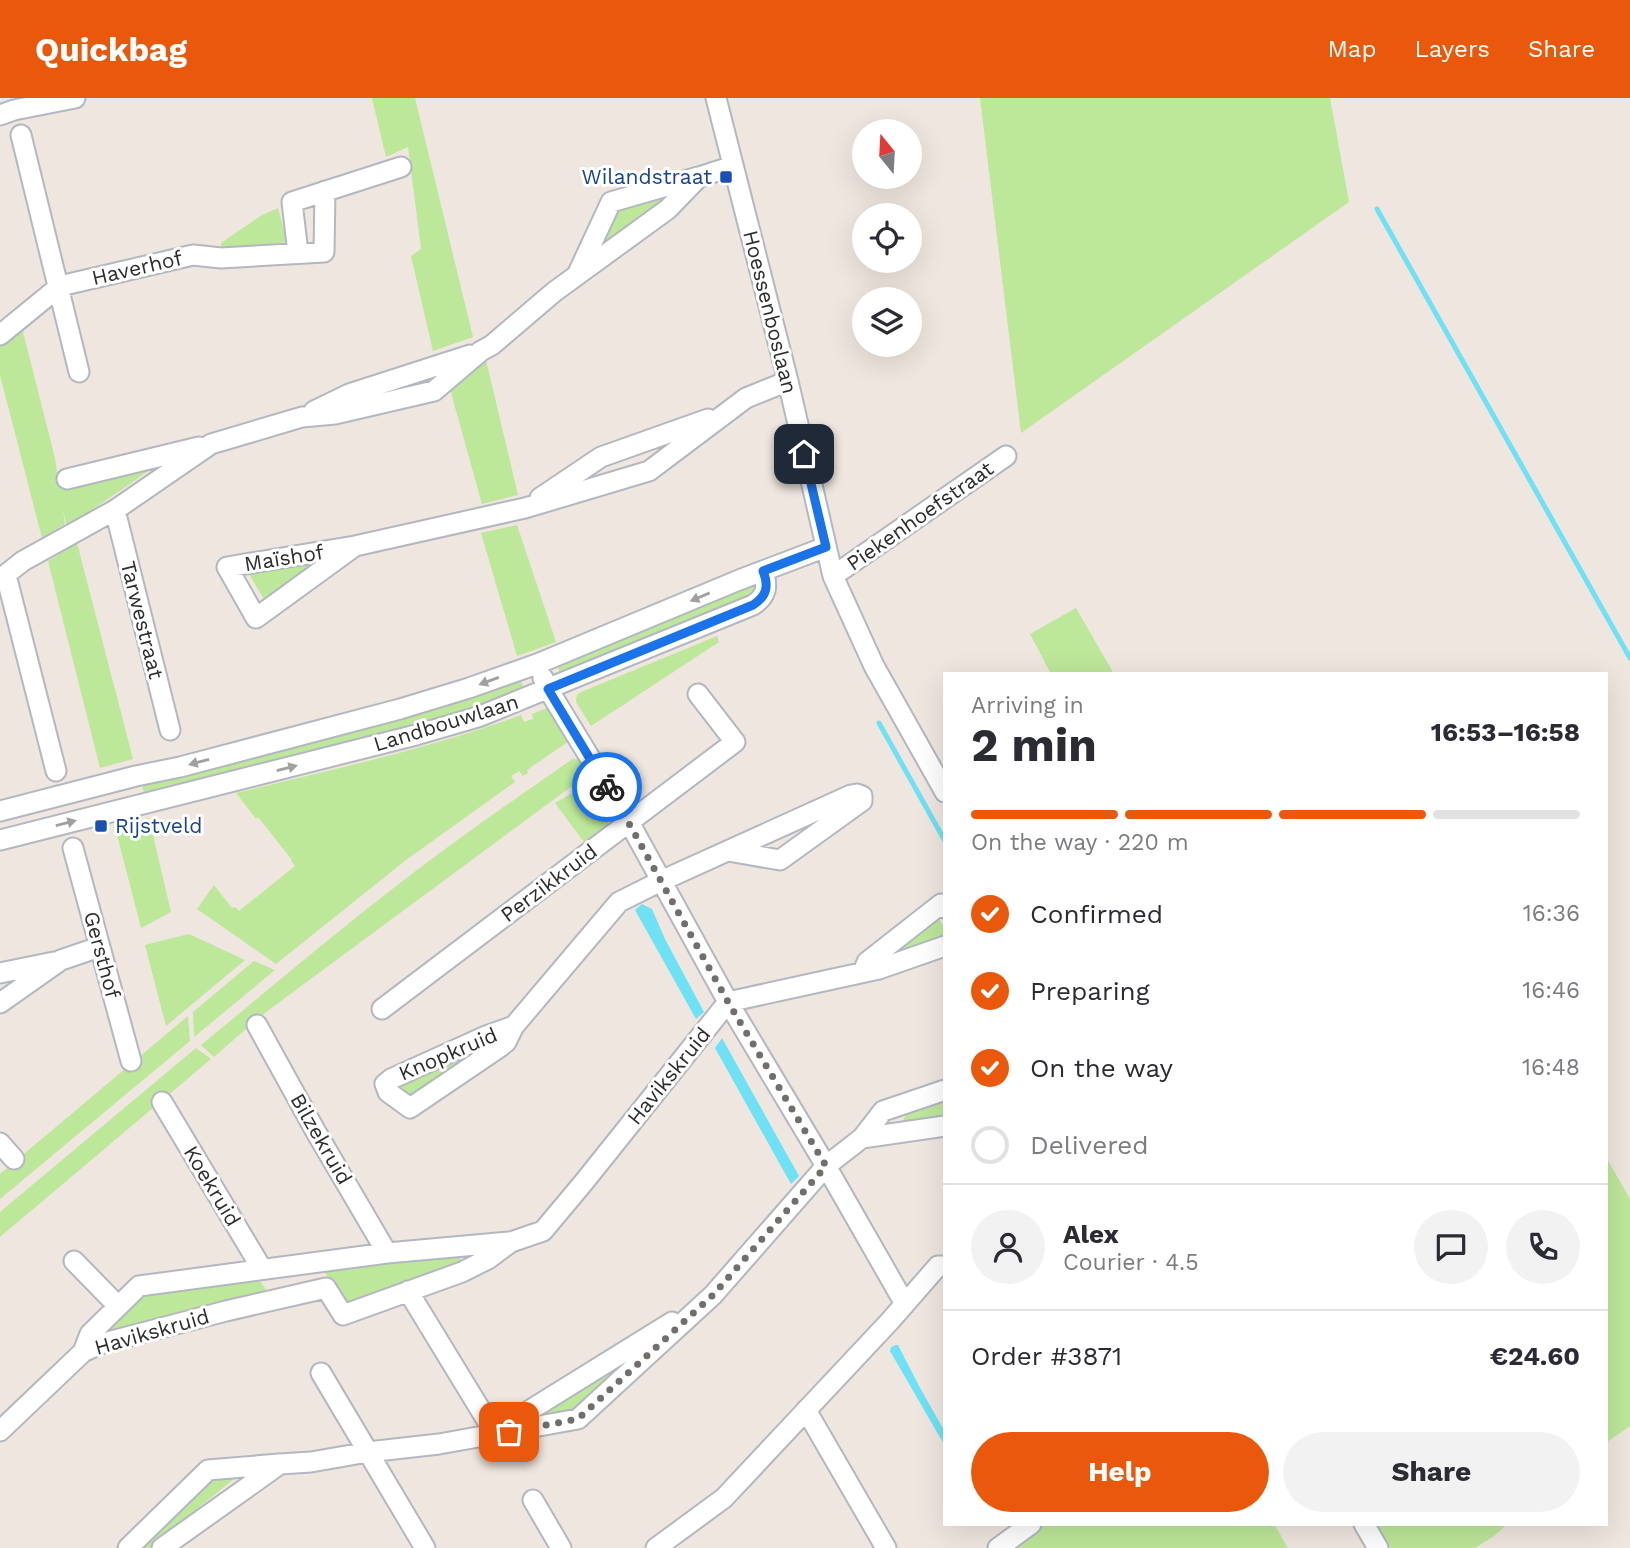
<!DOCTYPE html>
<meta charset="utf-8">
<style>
:root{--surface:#fff;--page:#f2f2f3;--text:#2b2b33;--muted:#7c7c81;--line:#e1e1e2;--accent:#ea580c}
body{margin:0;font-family:"Work Sans",sans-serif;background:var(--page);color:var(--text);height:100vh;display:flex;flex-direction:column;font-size:26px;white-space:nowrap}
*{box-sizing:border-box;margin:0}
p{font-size:23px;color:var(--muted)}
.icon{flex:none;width:38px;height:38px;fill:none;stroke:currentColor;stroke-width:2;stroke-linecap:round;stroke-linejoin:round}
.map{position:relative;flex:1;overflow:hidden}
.side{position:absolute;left:943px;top:574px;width:665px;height:854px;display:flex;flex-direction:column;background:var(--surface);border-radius:0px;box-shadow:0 7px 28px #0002}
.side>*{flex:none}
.needle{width:46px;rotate:342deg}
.tools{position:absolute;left:852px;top:21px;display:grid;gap:14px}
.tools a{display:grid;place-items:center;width:70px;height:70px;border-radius:50%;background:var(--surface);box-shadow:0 7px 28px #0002;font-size:35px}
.pin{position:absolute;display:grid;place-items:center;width:60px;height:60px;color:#fff;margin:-30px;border-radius:14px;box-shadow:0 4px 10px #0006}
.courier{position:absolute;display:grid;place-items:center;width:70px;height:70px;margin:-35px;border:5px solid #1a73e8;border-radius:50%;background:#fff;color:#222;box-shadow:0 2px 9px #0007}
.summary em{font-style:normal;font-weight:700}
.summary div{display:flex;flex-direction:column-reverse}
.summary{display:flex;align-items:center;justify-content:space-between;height:119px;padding:0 28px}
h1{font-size:46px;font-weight:700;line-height:52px}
.bar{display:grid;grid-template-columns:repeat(4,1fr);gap:10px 7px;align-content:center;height:84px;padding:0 28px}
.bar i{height:9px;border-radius:5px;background:var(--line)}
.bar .selected{background:var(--accent)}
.bar p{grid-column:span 4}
.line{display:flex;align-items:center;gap:18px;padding:0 28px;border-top:2px solid var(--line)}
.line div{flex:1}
.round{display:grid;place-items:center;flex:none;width:74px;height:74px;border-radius:37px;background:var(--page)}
ol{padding:0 28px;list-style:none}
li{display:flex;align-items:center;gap:21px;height:77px}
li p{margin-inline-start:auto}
li .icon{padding:7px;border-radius:50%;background:var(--accent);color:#fff;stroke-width:4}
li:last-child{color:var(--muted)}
li i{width:38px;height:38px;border:4px solid var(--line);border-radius:50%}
.primary-button{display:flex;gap:14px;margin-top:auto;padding:14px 28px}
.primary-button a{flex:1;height:80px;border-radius:42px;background:var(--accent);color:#fff;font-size:28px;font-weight:700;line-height:80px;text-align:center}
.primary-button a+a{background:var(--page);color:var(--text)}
header{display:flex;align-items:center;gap:42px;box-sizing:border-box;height:98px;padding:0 35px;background:var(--accent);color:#fff}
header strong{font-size:33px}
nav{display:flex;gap:38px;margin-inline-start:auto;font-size:24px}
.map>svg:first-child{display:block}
</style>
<header>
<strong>Quickbag</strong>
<nav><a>Map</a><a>Layers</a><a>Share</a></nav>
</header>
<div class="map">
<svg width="1630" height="1450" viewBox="0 0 1630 1450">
<rect width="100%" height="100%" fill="#efe6df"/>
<!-- green -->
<path fill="#bde799" d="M372 0H415L473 239 433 253 411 158 421 151 408 49 386 59Z
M980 0H1330L1349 104 1021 335Z
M678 90 594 156 617 110Z
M278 110 287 144 221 152V145L262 117Z
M22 230 55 360 59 388 166 361 67 429 63 411 65 426 42 440 0 277V245Z
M486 262 518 397 482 406 450 291Z
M517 427 556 544 517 558 481 435Z
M77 445 133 661 100 670 48 463Z
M326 461 266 504 247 473Z
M750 485 756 486 759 494 561 579 557 566Z
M1076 510 1114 576H1051L1030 536Z
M717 538 719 544 591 628 576 604 577 597 581 594Z
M520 581 525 593 477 615 145 700 141 682Z
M547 607 569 643 527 672 528 675 523 678 519 673 511 678 515 684 406 762 276 866 197 811 214 787 232 810 235 809 239 813 295 768 291 763 292 762 258 719 256 721 236 695C331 672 428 651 521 617L524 624 533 621 532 616 547 610Z
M581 658 591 674 262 917 214 959 201 947C267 893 332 837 400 785 457 741 515 701 574 660L576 662Z
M579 691 602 716 610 728 587 748 555 705Z
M149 720 171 814 141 830 115 729Z
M935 816 945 830V843L879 864Z
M189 836 245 862 166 928 145 847Z
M254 863 275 872 194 939 193 914Z
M188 918 190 943 0 1101V1076Z
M496 943 411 998 396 985Z
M196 950 211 961 0 1139V1114Z
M945 998V1023L899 1030 911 1007Z
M1606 1059 1630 1101V1328L1607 1344Z
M464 1152 458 1167 345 1208 323 1171Z
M257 1179 270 1197 103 1237 142 1195Z
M651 1245 574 1315 523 1324Z
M246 1371 149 1450H135L210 1377Z
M1040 1426H1274L1288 1450H1007Z
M1370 1426H1507L1494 1438 1475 1450H1383Z"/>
<!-- water -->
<path fill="#6ee1f5" d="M642 806 652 811 665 841 704 914 696 921 635 812Z
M722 940 799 1078 791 1086 715 950Z
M896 1247H898L919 1288 945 1334V1348L890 1253 891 1249Z"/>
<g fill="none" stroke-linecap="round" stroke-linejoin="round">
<!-- stream -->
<path stroke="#6ee1f5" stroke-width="5" d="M1377 111 1630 560
M879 625 945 743"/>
<defs>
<path id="minor" d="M716 0 788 283 833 478 874 568 945 694
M0 17 14 12 75 0
M21 37 79 274
M298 155 292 104 401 69
M578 175 611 104 698 79
M0 237 60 188 193 157 221 160 324 154 325 93
M314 313 349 296 470 257
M67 381 199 349
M540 400 601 359 708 321
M115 412 170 632
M355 448 227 469 256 520 355 448 525 410 649 373 746 300 788 283
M6 477 56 673
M833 478 1006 358
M0 481 23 463 115 412 211 346 302 319 335 316 434 293 481 253 492 247 554 194 668 111 699 79 733 68
M543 580 548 591 629 724 728 904 826 1068 905 1206
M0 713 136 678 180 669 400 611 469 590 537 566 739 482 826 449
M0 742 416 637 478 619 753 507C767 498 768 488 763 473
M73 750 131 963
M863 874 867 864 941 806 945 810
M0 875 54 864
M0 905 61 862 99 849
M382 911 735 644 698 596
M257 927 316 1034 387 1155
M514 928 506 944 500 949 410 1010 388 994 385 986 391 981 486 938 514 928 619 804 661 783 851 697 857 696 862 698V703L780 762 728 753
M162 1004 262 1171
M862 1040 945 1028
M0 1045 14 1061
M74 1163 118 1208
M408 1193 494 1334
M83 1254 90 1236 139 1188 387 1155 509 1144
M321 1275 425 1450
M806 1312 886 1450
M498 1332 672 1224
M0 1333 83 1254 100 1246 226 1213 326 1190 343 1217 462 1174 488 1161 511 1144 543 1133 584 1084 728 904 879 871 945 848
M533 1402 561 1450
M1364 1426 1378 1450
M128 1450 208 1372 279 1366
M162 1450 280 1366 311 1364 368 1354 439 1346 578 1321 713 1197 826 1068 862 1040 883 1013 945 992
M656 1450 724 1400 890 1223 938 1168H945
M998 1450 1031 1426"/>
</defs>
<!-- minor casing -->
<use href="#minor" stroke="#b3b7c1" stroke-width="23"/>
<!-- minor -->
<use href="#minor" stroke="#fff" stroke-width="19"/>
</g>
<!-- one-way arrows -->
<defs><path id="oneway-solid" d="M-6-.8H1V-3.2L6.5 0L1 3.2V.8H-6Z" transform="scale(1.75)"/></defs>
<g fill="#a0a0a0">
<use href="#oneway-solid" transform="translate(700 499) rotate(157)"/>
<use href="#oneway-solid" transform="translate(489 583) rotate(160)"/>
<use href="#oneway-solid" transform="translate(199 664) rotate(165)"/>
<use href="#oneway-solid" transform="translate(287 670) rotate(-14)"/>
<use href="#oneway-solid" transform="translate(66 725) rotate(-14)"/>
</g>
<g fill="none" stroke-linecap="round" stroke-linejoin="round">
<!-- done -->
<path stroke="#716e6b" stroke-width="7" stroke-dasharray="0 12.6" d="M509 1334 578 1321 713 1197 826 1068 728 904 631 729 607 689"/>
<!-- route -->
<path stroke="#1a73e8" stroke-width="9" d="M607 689 548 591 753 507C767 498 769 488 763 473L826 449 804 356"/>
</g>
<!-- markers -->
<g fill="#1a4fb4" stroke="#fff" stroke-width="2.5">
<rect x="719" y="72" width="14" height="14" rx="3.5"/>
<rect x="94" y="721" width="14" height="14" rx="3.5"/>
</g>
<g text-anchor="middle" stroke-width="6" stroke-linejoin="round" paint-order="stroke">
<!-- transit labels -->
<g font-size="21" fill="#164399" stroke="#fff" text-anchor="end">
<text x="712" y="86">Wilandstraat</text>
<text x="115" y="735" text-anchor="start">Rijstveld</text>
</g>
<!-- street labels -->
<g font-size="21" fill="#2d2d2d" stroke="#fff">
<text transform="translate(137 170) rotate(-13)" y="7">Haverhof</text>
<text transform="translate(770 214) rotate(76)" y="7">Hoessenboslaan</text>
<text transform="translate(920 418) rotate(-35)" y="7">Piekenhoefstraat</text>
<text transform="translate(284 460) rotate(-9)" y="7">Maïshof</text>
<text transform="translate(142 522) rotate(76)" y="7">Tarwestraat</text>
<text transform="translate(446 625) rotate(-17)" y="7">Landbouwlaan</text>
<text transform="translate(549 785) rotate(-37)" y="7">Perzikkruid</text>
<text transform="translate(102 857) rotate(75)" y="7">Gersthof</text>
<text transform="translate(448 956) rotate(-23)" y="7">Knopkruid</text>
<text transform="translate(669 978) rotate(-51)" y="7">Havikskruid</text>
<text transform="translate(321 1041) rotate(60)" y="7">Bilzekruid</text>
<text transform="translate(212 1088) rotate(59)" y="7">Koekruid</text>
<text transform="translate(152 1234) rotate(-16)" y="7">Havikskruid</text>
</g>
</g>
</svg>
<div class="tools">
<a><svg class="needle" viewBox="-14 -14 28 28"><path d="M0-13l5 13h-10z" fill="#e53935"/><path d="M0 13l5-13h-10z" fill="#7c7c81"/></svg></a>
<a><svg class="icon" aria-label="locate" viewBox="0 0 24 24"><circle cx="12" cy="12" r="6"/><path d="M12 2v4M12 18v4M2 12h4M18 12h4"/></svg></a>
<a><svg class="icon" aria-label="layers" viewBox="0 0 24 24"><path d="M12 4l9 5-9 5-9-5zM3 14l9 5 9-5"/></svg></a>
</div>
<div class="pin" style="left:509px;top:1334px;background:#ea580c"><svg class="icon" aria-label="bag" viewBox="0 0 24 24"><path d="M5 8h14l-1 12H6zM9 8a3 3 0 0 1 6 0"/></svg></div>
<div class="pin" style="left:804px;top:356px;background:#1f2937"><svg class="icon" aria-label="home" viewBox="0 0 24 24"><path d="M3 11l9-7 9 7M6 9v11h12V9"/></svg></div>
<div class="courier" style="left:607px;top:689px"><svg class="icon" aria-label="bike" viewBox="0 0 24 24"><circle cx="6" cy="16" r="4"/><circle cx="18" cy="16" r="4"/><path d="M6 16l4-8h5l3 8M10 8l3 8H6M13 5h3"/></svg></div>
<section class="side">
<div class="summary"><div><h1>2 min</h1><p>Arriving in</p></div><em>16:53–16:58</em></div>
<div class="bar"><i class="selected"></i><i class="selected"></i><i class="selected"></i><i></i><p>On the way · 220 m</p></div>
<ol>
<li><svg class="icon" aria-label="check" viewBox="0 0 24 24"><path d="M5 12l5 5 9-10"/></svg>Confirmed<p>16:36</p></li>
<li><svg class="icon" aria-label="check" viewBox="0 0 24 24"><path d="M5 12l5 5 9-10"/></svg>Preparing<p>16:46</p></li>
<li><svg class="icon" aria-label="check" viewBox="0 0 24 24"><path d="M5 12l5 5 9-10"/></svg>On the way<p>16:48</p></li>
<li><i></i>Delivered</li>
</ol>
<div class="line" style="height:126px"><a class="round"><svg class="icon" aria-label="person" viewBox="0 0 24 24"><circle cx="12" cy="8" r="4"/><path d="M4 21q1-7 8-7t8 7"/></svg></a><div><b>Alex</b><p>Courier · 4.5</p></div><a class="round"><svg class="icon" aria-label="chat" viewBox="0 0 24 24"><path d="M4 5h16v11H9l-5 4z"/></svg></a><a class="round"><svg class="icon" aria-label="phone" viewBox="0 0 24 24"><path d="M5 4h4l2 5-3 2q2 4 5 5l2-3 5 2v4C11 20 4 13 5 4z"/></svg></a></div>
<div class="line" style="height:91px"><div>Order #3871</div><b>€24.60</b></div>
<div class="primary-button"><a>Help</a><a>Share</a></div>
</section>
</div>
